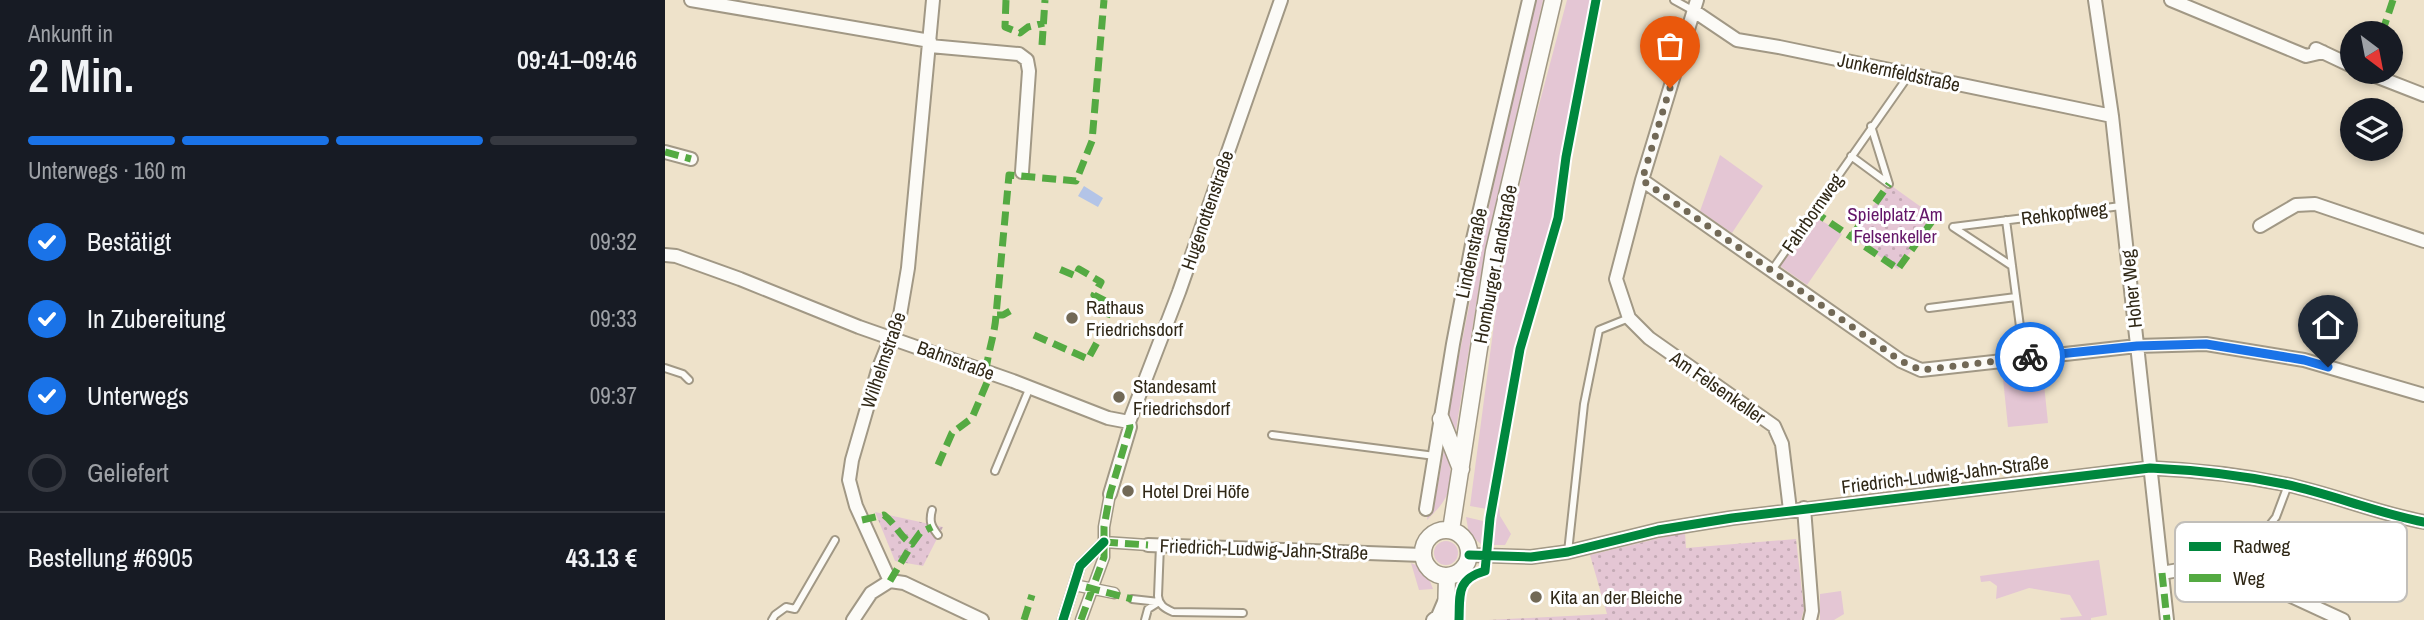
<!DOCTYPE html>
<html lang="de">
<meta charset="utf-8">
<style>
:root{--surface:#171b24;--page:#20242c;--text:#f1f3f6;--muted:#9ea1a6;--line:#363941;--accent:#1a73e8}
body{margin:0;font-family:"Archivo Narrow",sans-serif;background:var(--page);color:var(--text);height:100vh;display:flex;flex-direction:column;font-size:26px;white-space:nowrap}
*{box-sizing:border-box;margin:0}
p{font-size:23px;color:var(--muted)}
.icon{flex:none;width:38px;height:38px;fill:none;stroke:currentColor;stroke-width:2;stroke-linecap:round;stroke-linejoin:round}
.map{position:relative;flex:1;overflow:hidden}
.sheet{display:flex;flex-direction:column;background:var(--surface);width:665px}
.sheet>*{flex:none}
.needle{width:46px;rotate:148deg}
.tools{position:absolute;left:1675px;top:21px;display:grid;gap:14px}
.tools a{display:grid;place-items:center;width:63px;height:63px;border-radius:50%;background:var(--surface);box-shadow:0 4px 10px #0003;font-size:35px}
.pin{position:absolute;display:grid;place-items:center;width:60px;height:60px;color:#fff;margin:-72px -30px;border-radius:50% 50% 50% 0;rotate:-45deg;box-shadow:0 0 7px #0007}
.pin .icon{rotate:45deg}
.courier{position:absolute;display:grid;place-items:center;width:70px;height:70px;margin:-35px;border:5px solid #1a73e8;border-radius:50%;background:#fff;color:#222;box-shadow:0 2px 9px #0007}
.headline em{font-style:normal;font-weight:600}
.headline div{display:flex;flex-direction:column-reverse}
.headline{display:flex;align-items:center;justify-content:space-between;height:119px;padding:0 28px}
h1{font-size:46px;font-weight:600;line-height:52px}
.bar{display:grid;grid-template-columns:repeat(4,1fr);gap:10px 7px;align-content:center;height:84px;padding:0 28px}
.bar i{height:9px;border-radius:5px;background:var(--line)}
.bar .current{background:var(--accent)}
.bar p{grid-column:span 4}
.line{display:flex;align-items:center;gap:18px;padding:0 28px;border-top:2px solid var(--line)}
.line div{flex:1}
ol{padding:0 28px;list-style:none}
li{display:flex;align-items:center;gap:21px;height:77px}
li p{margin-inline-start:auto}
li .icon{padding:7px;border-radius:50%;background:var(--accent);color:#fff;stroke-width:4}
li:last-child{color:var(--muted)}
li i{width:38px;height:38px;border:4px solid var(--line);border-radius:50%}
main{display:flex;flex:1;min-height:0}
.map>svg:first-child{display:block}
</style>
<main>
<section class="sheet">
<div class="headline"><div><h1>2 Min.</h1><p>Ankunft in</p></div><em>09:41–09:46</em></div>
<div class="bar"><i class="current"></i><i class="current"></i><i class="current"></i><i></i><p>Unterwegs · 160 m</p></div>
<ol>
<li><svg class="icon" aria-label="check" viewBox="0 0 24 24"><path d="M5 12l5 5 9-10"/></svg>Bestätigt<p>09:32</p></li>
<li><svg class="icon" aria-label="check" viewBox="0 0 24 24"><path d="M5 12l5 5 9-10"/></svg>In Zubereitung<p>09:33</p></li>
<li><svg class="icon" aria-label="check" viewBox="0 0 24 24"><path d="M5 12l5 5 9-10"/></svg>Unterwegs<p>09:37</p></li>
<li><i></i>Geliefert</li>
</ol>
<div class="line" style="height:91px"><div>Bestellung #6905</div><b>43.13 €</b></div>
</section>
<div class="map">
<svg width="1759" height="620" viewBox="0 0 1759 620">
<defs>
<pattern id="park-dots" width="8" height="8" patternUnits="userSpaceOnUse" patternTransform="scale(1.75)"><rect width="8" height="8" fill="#e4c6d4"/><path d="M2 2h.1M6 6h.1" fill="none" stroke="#c4aab5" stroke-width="1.8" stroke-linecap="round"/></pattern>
</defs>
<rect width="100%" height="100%" fill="#eee2ca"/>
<!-- grass -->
<path fill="#e4c6d4" d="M871 0H878L820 250 790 436 783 411 834 157Z
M902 0H931L901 157 893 218 855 349 822 509 805 506 834 286 862 150Z
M1055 155 1098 186 1067 233 1035 211Z
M1150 216 1177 234 1142 285 1115 266Z
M1377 365 1383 423 1343 427 1337 369Z
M781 449C790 483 787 496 762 520L763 510 769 507 779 450Z
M832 487 835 516 846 534 840 545H826Z
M801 517 818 521 816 544 804 534Z
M769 553a12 12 0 1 1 24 0a12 12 0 1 1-24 0Z
M1434 560 1442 615 1426 618V620H1396L1395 618 1417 616 1405 595 1364 588 1331 599 1332 586 1325 581 1316 582 1315 576Z
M746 563C759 568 764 577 768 589L754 590Z
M1176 591 1179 614 1169 620H1155V594Z"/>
<!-- park -->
<path fill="url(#park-dots)" d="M1224 184 1270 217 1233 269 1186 237Z
M210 512 278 527 258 566 230 561Z
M1020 532 1021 548 1131 539 1139 609 1136 620H823L942 614 925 555Z"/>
<!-- water -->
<path fill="#b3c4e7" d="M419 186 438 198 433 207 413 196Z"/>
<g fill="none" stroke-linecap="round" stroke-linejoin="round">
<defs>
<path id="service" d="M1009 0 1029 11
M1186 156 1224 184 1206 126
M1341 220 1359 357
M1288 227 1456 206
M1288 227 1347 266
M1107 270 1244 75
M1264 308 1351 297
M0 368 18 374 24 380
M607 435 770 456
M330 471 365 387
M267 510C264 521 266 526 273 535
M1600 531 1611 517 1623 485
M495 545 493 596C494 605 499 608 508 612L578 613
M903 552 919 404 934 330 964 318
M467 599 494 602
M107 620 110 615 121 607 130 609 170 540
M480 620 483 609 494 602"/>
<path id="pedestrian" d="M439 542 483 545
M414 586 449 593
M398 620 415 566 439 542
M416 620 439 557V527L445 494"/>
<path id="minor" d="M26 0 265 41
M1032 0 977 180 951 279 964 318 984 338 1109 426 1117 444 1125 510
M1430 0 1447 116 1502 620
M1506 0 1641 56 1658 52
M1029 11 1072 40 1114 47 1447 116
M265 46 354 54 362 60 364 71 357 172
M1651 49 1687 66
M1700 72 1759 95
M0 152 26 159
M977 180 1236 361 1256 370 1472 346 1541 344 1639 360 1759 395
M1595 226 1631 205 1650 204 1759 241
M0 255 11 256 75 279 194 327 348 381 443 418 464 422
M445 494 465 427 464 422 514 292 616 0
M1139 508 1147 611 1145 620
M761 509 788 344 808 239 864 0
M483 545 758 555
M804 555 866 557 903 552 993 530 1067 518 1485 468C1530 470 1575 475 1619 484 1667 494 1711 513 1759 522
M1497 573 1530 567 1565 568 1678 620
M225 581 191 506 184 480 187 460 213 370 235 315 243 268 268 0
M188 620 206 593 225 581 239 583 317 620
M768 620 773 616 779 602"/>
<path id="tertiary" d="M776 419 796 469
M758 553a23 23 0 1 1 46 0a23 23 0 1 1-46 0Z
M786 530 829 251 888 0
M781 620 782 576"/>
</defs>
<!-- service casing -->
<use href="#service" stroke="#a19885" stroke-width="10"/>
<!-- pedestrian casing -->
<use href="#pedestrian" stroke="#a19885" stroke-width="13"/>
<!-- minor casing -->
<use href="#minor" stroke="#a19885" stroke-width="16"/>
<!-- tertiary casing -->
<use href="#tertiary" stroke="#a19885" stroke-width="19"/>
<!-- service -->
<use href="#service" stroke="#fcfbf7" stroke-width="6"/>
<!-- pedestrian -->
<use href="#pedestrian" stroke="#fcfbf7" stroke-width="10"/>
<!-- minor -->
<use href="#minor" stroke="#fcfbf7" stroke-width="12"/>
<!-- tertiary -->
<use href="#tertiary" stroke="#fcfbf7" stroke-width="16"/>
<!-- quiet -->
<path stroke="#54aa42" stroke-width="7" stroke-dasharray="14 7" stroke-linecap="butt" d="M341 0 340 27 355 33 363 27 379 23
M1717 33 1728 0
M377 45 380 0
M1703 73V72
M0 152 26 159
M1148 211 1233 269 1270 217
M1186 237 1224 184
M345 311 338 315H331L344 175 411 181 427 141 439 0
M369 335 423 359 435 337 446 304 429 295 436 282 414 269 411 276 394 269 393 272
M321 371C323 351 330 334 331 315
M273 465 287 433 307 418 326 373
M197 520 219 515C231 524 234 536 247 544L255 533 267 527
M439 542 483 545
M1497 573 1502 620
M225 581 247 544
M421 587 467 599
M359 620 367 595
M416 620 439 557V527L445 494 465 427 464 422"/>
<defs>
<path id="cycleway" d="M804 555 866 557 903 552 993 530 1067 518 1485 468C1530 470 1575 475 1619 484 1667 494 1711 513 1759 522
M398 620 415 566 439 542
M794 620C795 595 791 579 820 571L825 518 855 349 893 218 901 157 931 0"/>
</defs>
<!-- cycleway casing -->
<use href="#cycleway" stroke="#fff" stroke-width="13"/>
<!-- cycleway -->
<use href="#cycleway" stroke="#00873e" stroke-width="9"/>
</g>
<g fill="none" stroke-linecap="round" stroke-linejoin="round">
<!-- done -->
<path stroke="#726956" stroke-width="7" stroke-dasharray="0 12.6" d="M1005 88 977 180 1236 361 1256 370 1365 357"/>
<!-- route -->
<path stroke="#1a73e8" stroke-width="9" d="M1365 357 1472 346 1541 344 1639 360 1663 367"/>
</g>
<!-- markers -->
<g fill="#726956" stroke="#fff" stroke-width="2.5">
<circle cx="407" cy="318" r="7"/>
<circle cx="454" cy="397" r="7"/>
<circle cx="463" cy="491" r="7"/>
<circle cx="871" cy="597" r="7"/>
</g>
<g text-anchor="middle" stroke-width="6" stroke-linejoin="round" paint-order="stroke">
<!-- street labels -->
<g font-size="19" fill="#302817" stroke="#fff">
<text transform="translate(1234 72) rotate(12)" y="7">Junkernfeldstraße</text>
<text transform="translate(542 210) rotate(-71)" y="7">Hugenottenstraße</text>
<text transform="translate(1147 213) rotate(-55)" y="7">Fahrbornweg</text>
<text transform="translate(1399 213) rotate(-7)" y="7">Rehkopfweg</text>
<text transform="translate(806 253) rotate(-78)" y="7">Lindenstraße</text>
<text transform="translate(830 264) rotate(-79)" y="7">Homburger Landstraße</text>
<text transform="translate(1466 289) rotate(-96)" y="7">Hoher Weg</text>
<text transform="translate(218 360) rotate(-71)" y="7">Wilhelmstraße</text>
<text transform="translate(291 360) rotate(20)" y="7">Bahnstraße</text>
<text transform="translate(1053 387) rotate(35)" y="7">Am Felsenkeller</text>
<text transform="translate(1280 474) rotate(-7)" y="7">Friedrich-Ludwig-Jahn-Straße</text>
<text transform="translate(599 549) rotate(2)" y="7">Friedrich-Ludwig-Jahn-Straße</text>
</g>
<!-- park labels -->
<g font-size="19" fill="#641769" stroke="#fff">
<text x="1230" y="221">Spielplatz Am<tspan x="1230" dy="22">Felsenkeller</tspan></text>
</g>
<!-- poi labels -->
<g font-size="19" fill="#302817" stroke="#fff" text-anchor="start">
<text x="421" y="314">Rathaus<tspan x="421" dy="22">Friedrichsdorf</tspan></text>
<text x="468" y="393">Standesamt<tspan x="468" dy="22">Friedrichsdorf</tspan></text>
<text x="477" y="498">Hotel Drei Höfe</text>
<text x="885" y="604">Kita an der Bleiche</text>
</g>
</g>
<!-- legend -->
<rect x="1510" y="522" width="232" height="80" rx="10" fill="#fff" stroke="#c1beb9" stroke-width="2"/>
<rect x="1524" y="542" width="32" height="9" fill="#00873e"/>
<rect x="1524" y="574" width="32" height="8" fill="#54aa42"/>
<g font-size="19" fill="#302817">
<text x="1568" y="553">Radweg</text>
<text x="1568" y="585">Weg</text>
</g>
</svg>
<div class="tools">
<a><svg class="needle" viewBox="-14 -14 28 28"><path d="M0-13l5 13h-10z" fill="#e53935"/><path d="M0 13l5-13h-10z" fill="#9ea1a6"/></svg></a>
<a><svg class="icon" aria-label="layers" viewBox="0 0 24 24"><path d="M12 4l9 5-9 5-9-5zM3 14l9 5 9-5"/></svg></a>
</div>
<div class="pin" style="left:1005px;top:88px;background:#ea580c"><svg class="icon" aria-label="bag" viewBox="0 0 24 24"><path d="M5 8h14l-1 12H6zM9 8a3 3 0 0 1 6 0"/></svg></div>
<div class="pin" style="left:1663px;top:367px;background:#1f2937"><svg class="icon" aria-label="home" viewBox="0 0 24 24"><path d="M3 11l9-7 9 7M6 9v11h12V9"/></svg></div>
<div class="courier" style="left:1365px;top:357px"><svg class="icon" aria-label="bike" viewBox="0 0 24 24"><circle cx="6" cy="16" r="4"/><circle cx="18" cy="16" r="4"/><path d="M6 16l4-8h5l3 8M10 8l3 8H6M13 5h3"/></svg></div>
</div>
</main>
